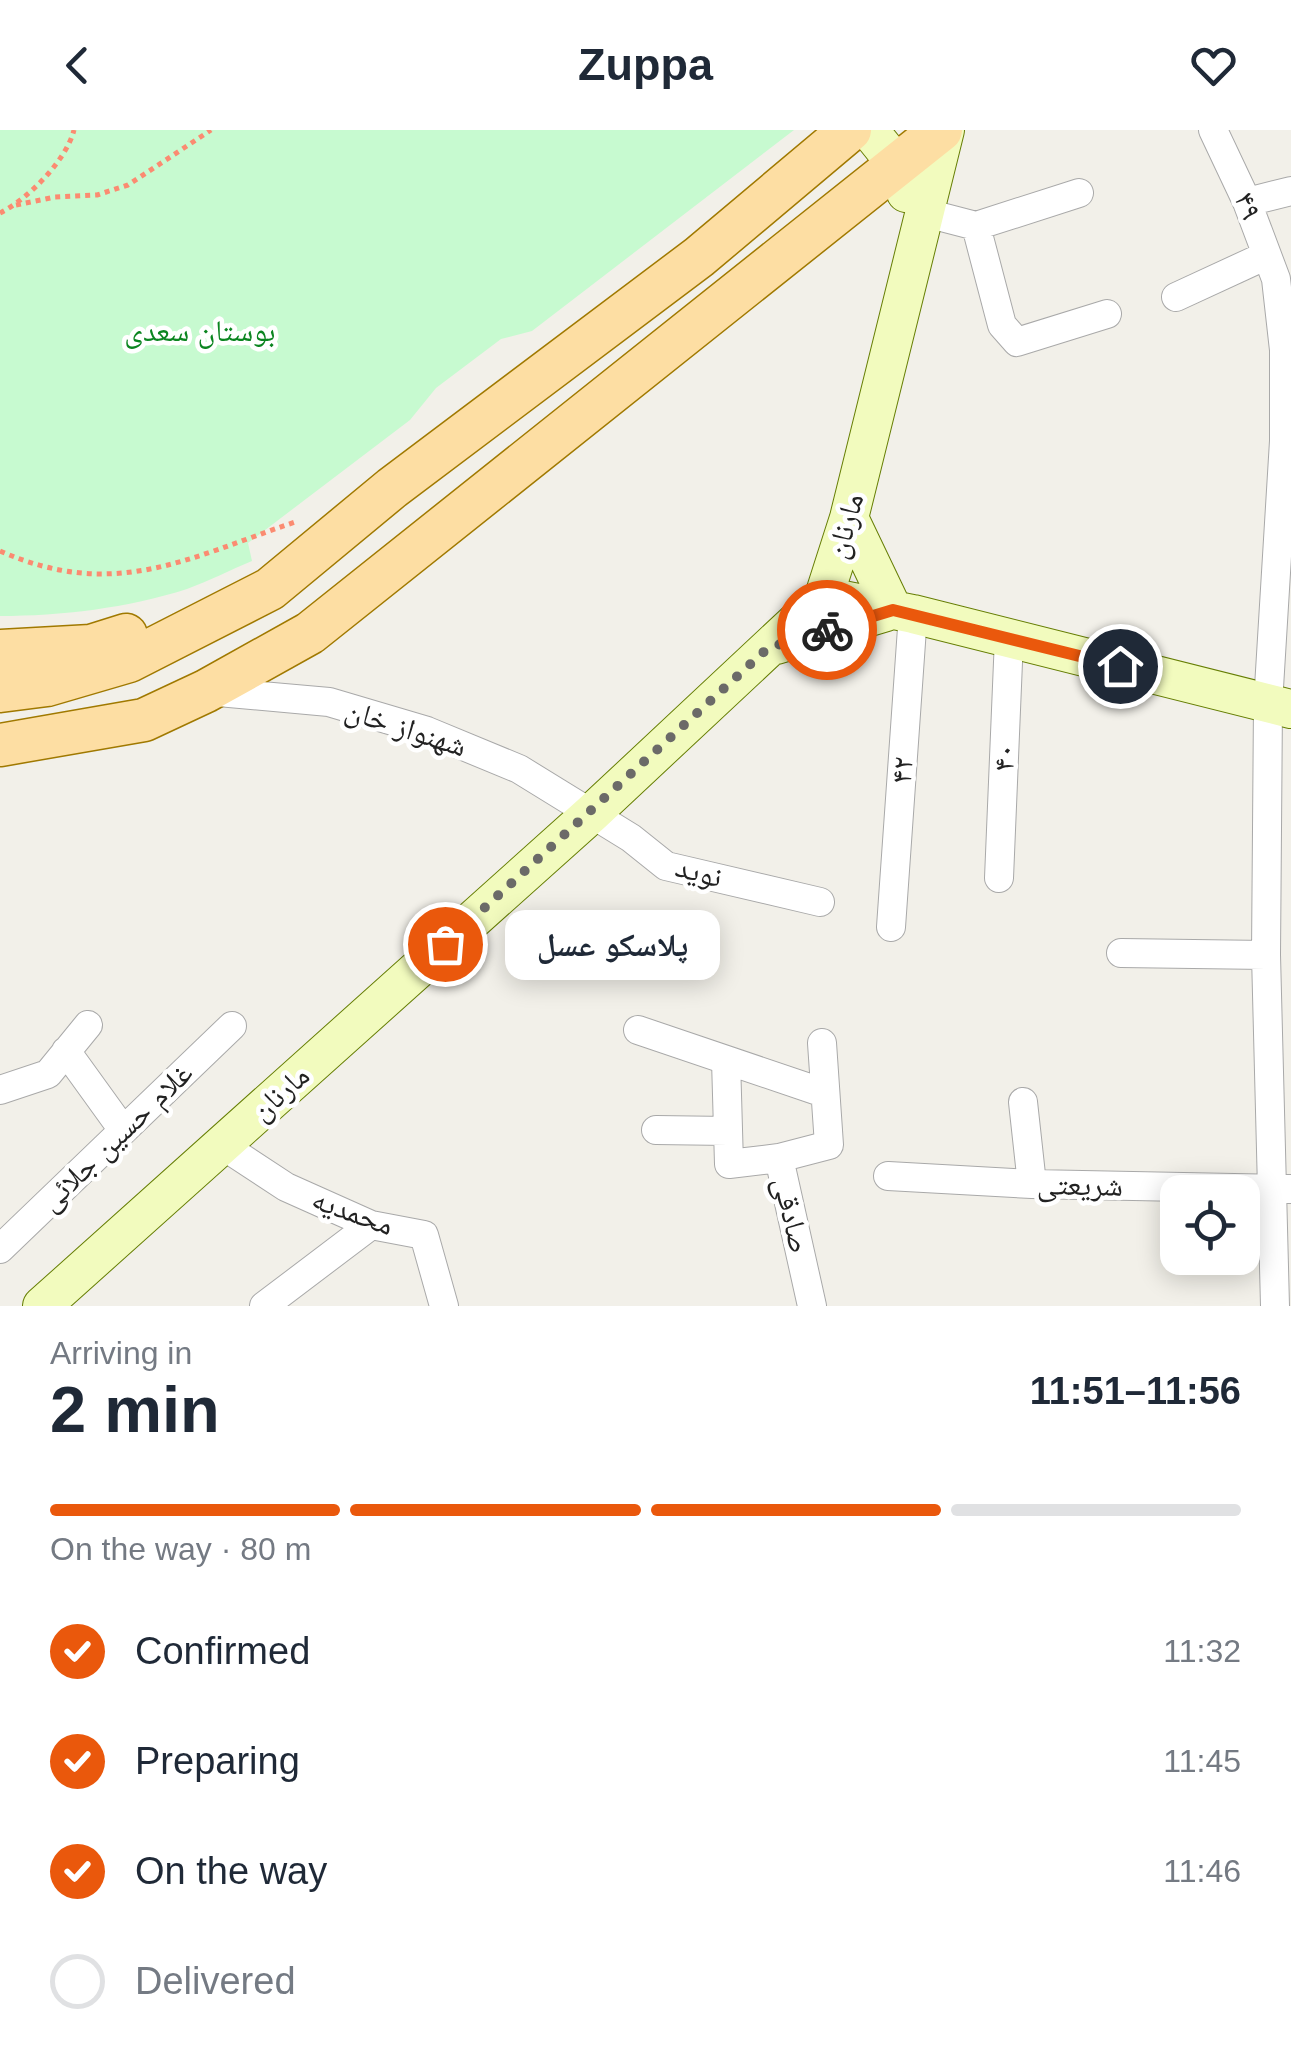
<!DOCTYPE html>
<meta charset="utf-8">
<style>
:root{--surface:#fff;--page:#f2f2f3;--text:#1f2937;--muted:#747a83;--line:#e0e1e3;--accent:#ea580c}
body{margin:0;font-family:Helvetica,"Noto Naskh Arabic",sans-serif;background:var(--page);color:var(--text);height:100vh;display:flex;flex-direction:column;font-size:38px;white-space:nowrap}
*{box-sizing:border-box;margin:0}
p{font-size:32px;color:var(--muted)}
.icon{flex:none;width:55px;height:55px;fill:none;stroke:currentColor;stroke-width:2;stroke-linecap:round;stroke-linejoin:round}
.map{position:relative;height:1176px;overflow:hidden}
.panel{display:flex;flex-direction:column;background:var(--surface);flex:1}
.panel>*{flex:none}
.buttons{position:absolute;left:1160px;top:1045px;display:grid;gap:20px}
.buttons a{display:grid;place-items:center;width:100px;height:100px;border-radius:20px;background:var(--surface);box-shadow:0 5px 25px #0003;font-size:50px}
.pin{position:absolute;display:grid;place-items:center;width:85px;height:85px;color:#fff;margin:-42px;border:5px solid #fff;border-radius:50%;box-shadow:0 2px 10px #0007}
.courier{position:absolute;display:grid;place-items:center;width:100px;height:100px;margin:-50px;border:8px solid #ea580c;border-radius:50%;background:#fff;color:#222;box-shadow:0 2px 12px #0007}
.bubble{position:absolute;height:70px;border-radius:20px;background:var(--surface);box-shadow:0 5px 25px #0003;font-size:32px;font-weight:800;line-height:70px;text-align:center}
.head em{font-style:normal;font-weight:800}
.head div{display:flex;flex-direction:column-reverse}
.head{display:flex;align-items:center;justify-content:space-between;height:170px;padding:0 50px}
h1{font-size:65px;font-weight:800;line-height:75px}
.bar{display:grid;grid-template-columns:repeat(4,1fr);gap:15px 10px;align-content:center;height:120px;padding:0 50px}
.bar i{height:12px;border-radius:8px;background:var(--line)}
.bar .active{background:var(--accent)}
.bar p{grid-column:span 4}
ol{padding:0 50px;list-style:none}
li{display:flex;align-items:center;gap:30px;height:110px}
li p{margin-inline-start:auto}
li .icon{padding:10px;border-radius:50%;background:var(--accent);color:#fff;stroke-width:4}
li:last-child{color:var(--muted)}
li i{width:55px;height:55px;border:5px solid var(--line);border-radius:50%}
header{display:flex;justify-content:space-between;align-items:center;height:130px;padding:0 50px;background:var(--surface);font-size:45px;font-weight:800}
.map>svg:first-child{display:block}
</style>
<header><svg class="icon" aria-label="back" viewBox="0 0 24 24"><path d="M15 5l-7 7 7 7"/></svg>Zuppa<svg class="icon" aria-label="heart" viewBox="0 0 24 24"><path d="M12 20l-8-8c-3-5 5-10 8-4 3-6 11-1 8 4z"/></svg></header>
<div class="map">
<svg width="1291" height="1176" viewBox="0 0 1291 1176">
<rect width="100%" height="100%" fill="#f2f0e9"/>
<!-- park -->
<path fill="#c7fad0" d="M0 0H794L532 201 501 209 436 258 410 290 248 413 252 431C230 440 209 451 187 459 128 478 61 486 0 486Z"/>
<g fill="none" stroke-linecap="round" stroke-linejoin="round">
<defs>
<path id="street" d="M1213 0 1247 72 1276 149 1284 220V311L1268 574 1266 825 1275 1176
M1247 72 1291 61
M926 83 976 96 1079 63
M976 96 1002 195 1017 212 1107 184
M1176 167 1267 125
M207 561 329 572 427 601 519 639 631 708 666 736 820 772
M999 748 1009 508
M891 797 913 484
M1121 823 1266 825
M638 900 824 963
M66 921 123 1000
M726 930 729 1034 779 1028 812 1176
M0 960 48 944 88 895
M1023 972 1032 1054
M656 1000 728 1001
M222 1015 286 1057 371 1095 424 1105 444 1176
M779 1028 829 1015 822 913
M888 1046 1032 1054 1291 1059
M0 1119 232 896
M264 1176 371 1095"/>
<path id="secondary" d="M869 0 898 36 906 63
M849 388 893 480
M824 466 913 484 1291 579
M776 515 886 482
M42 1176 591 684 824 466 849 388 945 0"/>
<path id="primary" d="M0 521 91 516 126 505
M0 561 47 555 129 531 270 459 392 358 699 127 850 0
M0 615 144 590 206 561 310 503 941 0"/>
</defs>
<!-- street casing -->
<use href="#street" stroke="#a9a9a9" stroke-width="30"/>
<!-- secondary casing -->
<use href="#secondary" stroke="#667e04" stroke-width="40"/>
<!-- primary casing -->
<use href="#primary" stroke="#a07900" stroke-width="45"/>
<!-- path -->
<path stroke="#fb8b71" stroke-width="5" stroke-dasharray="5 5" stroke-linecap="butt" d="M16 75 55 67 97 65 128 55 211 0
M0 83C28 69 66 31 74 0
M0 421C114 471 186 429 295 392"/>
<!-- street -->
<use href="#street" stroke="#fff" stroke-width="28"/>
<!-- secondary -->
<use href="#secondary" stroke="#f2fbbe" stroke-width="38"/>
<!-- primary -->
<use href="#primary" stroke="#fddea3" stroke-width="42"/>
</g>
<g fill="none" stroke-linecap="round" stroke-linejoin="round">
<!-- done -->
<path stroke="#6b6a68" stroke-width="10" stroke-dasharray="0 18" d="M445 814 768 518 827 500"/>
<!-- route -->
<path stroke="#ea580c" stroke-width="12" d="M827 500 893 480 1120 536"/>
</g>
<g text-anchor="middle" stroke-width="9" stroke-linejoin="round" paint-order="stroke">
<!-- street labels -->
<g font-size="30" fill="#222" stroke="#fff">
<text transform="translate(1248 76) rotate(68)" y="10">۴۹</text>
<text transform="translate(845 396) rotate(-74)" y="10">مارنان</text>
<text transform="translate(406 598) rotate(18)" y="10">شهنواز خان</text>
<text transform="translate(1004 628) rotate(-88)" y="10">۴۰</text>
<text transform="translate(902 640) rotate(-86)" y="10">۴۲</text>
<text transform="translate(699 742) rotate(15)" y="10">نوید</text>
<text transform="translate(280 963) rotate(-42)" y="10">مارنان</text>
<text transform="translate(116 1007) rotate(-44)" y="10">غلام حسین جلائی</text>
<text transform="translate(1080 1055) rotate(1)" y="10">شریعتی</text>
<text transform="translate(353 1082) rotate(20)" y="10">محمدیه</text>
<text transform="translate(792 1085) rotate(77)" y="10">صادقی</text>
</g>
<!-- park labels -->
<g font-size="30" fill="#0b8520" stroke="#fff">
<text x="200" y="211">بوستان سعدی</text>
</g>
</g>
</svg>
<div class="buttons">
<a><svg class="icon" aria-label="locate" viewBox="0 0 24 24"><circle cx="12" cy="12" r="6"/><path d="M12 2v4M12 18v4M2 12h4M18 12h4"/></svg></a>
</div>
<div class="pin" style="left:445px;top:814px;background:#ea580c"><svg class="icon" aria-label="bag" viewBox="0 0 24 24"><path d="M5 8h14l-1 12H6zM9 8a3 3 0 0 1 6 0"/></svg></div>
<div class="pin" style="left:1120px;top:536px;background:#1f2937"><svg class="icon" aria-label="home" viewBox="0 0 24 24"><path d="M3 11l9-7 9 7M6 9v11h12V9"/></svg></div>
<div class="courier" style="left:827px;top:500px"><svg class="icon" aria-label="bike" viewBox="0 0 24 24"><circle cx="6" cy="16" r="4"/><circle cx="18" cy="16" r="4"/><path d="M6 16l4-8h5l3 8M10 8l3 8H6M13 5h3"/></svg></div>
<div class="bubble" style="left:505px;top:780px;width:215px">پلاسکو عسل</div>
</div>
<section class="panel">
<div class="head"><div><h1>2 min</h1><p>Arriving in</p></div><em>11:51–11:56</em></div>
<div class="bar"><i class="active"></i><i class="active"></i><i class="active"></i><i></i><p>On the way · 80 m</p></div>
<ol>
<li><svg class="icon" aria-label="check" viewBox="0 0 24 24"><path d="M5 12l5 5 9-10"/></svg>Confirmed<p>11:32</p></li>
<li><svg class="icon" aria-label="check" viewBox="0 0 24 24"><path d="M5 12l5 5 9-10"/></svg>Preparing<p>11:45</p></li>
<li><svg class="icon" aria-label="check" viewBox="0 0 24 24"><path d="M5 12l5 5 9-10"/></svg>On the way<p>11:46</p></li>
<li><i></i>Delivered</li>
</ol>
</section>
